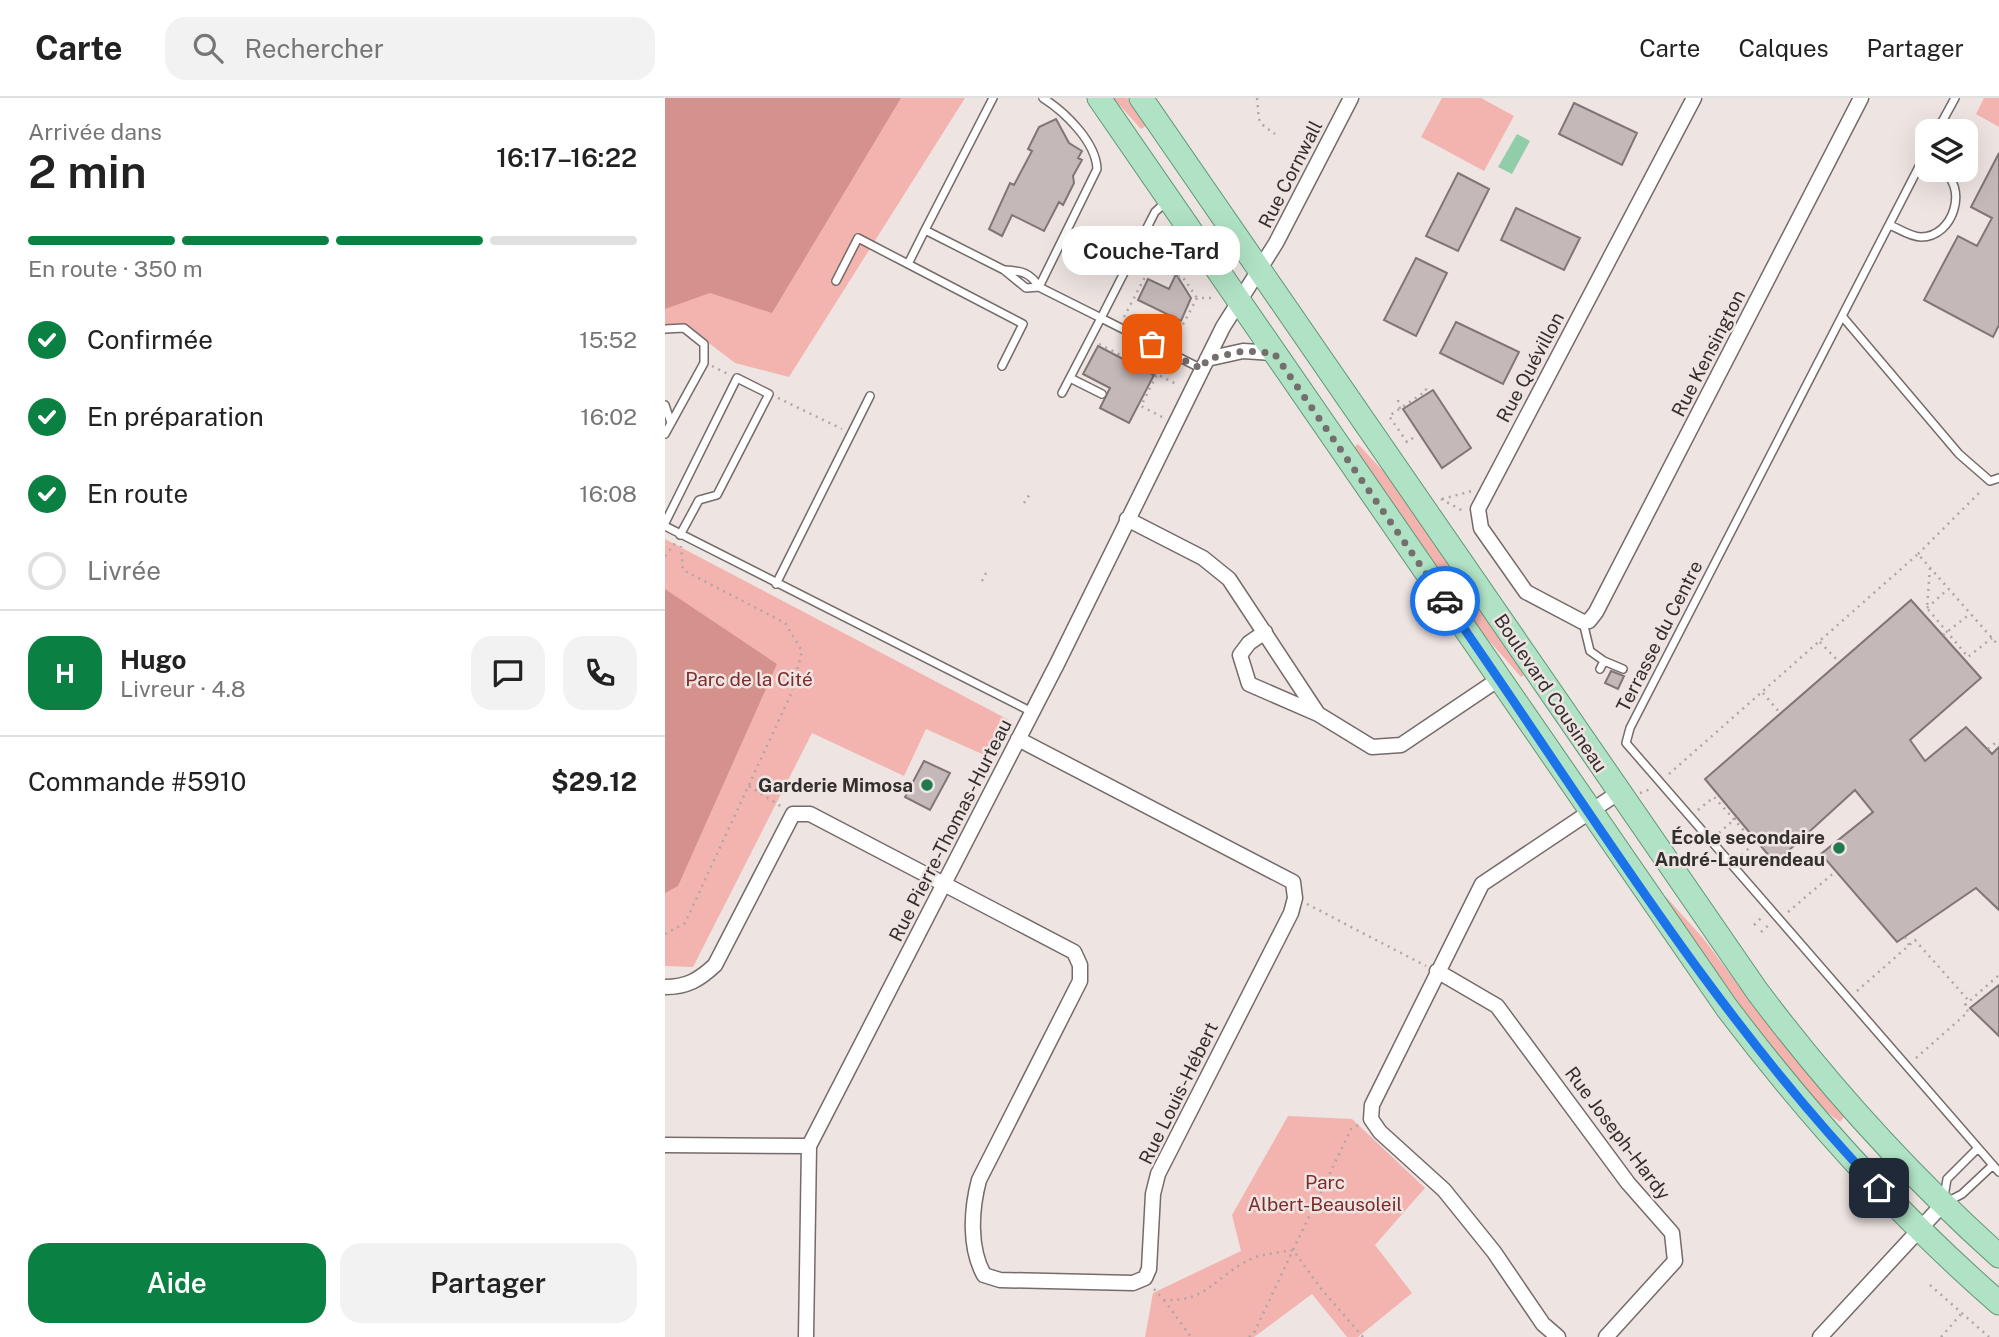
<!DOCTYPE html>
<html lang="fr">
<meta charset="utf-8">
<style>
:root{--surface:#fff;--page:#f2f2f2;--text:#222;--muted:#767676;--line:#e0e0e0;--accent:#0b8043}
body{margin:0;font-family:"Public Sans",sans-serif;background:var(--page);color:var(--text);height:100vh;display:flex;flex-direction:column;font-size:26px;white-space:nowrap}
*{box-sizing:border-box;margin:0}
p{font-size:23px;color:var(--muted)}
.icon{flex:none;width:38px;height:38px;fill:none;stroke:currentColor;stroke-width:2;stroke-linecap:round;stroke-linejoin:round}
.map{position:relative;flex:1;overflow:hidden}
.side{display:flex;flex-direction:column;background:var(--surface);width:665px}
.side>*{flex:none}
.controls{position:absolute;left:1250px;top:21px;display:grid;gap:14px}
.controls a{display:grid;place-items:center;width:63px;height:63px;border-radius:14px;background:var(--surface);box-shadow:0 7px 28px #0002;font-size:35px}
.pin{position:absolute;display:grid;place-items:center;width:60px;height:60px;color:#fff;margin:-30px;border-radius:14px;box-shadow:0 4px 10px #0006}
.courier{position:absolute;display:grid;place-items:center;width:70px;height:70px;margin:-35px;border:5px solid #1a73e8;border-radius:50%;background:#fff;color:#222;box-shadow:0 2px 9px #0007}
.bubble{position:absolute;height:49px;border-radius:21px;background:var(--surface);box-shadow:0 7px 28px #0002;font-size:23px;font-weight:600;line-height:49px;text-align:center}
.head em{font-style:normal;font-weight:600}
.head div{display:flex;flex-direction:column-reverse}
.head{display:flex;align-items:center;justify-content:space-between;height:119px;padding:0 28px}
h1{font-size:46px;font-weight:600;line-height:52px}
.bar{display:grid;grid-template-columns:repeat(4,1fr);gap:10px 7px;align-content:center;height:84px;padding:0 28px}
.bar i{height:9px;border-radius:5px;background:var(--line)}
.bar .current{background:var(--accent)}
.bar p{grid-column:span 4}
.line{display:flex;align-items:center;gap:18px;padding:0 28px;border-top:2px solid var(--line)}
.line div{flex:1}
.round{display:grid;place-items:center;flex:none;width:74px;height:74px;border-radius:21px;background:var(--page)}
ol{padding:0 28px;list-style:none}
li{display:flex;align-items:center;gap:21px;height:77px}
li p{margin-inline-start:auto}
li .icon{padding:7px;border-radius:50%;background:var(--accent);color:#fff;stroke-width:4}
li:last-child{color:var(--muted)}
li i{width:38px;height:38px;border:4px solid var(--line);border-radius:50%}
.primary-button{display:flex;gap:14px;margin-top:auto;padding:14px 28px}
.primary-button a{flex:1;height:80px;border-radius:21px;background:var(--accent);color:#fff;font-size:28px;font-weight:600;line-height:80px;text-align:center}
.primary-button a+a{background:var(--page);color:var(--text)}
header{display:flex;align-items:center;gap:42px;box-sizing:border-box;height:98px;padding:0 35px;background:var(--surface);border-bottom:2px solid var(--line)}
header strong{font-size:33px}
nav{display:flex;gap:38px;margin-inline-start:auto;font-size:24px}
.search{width:490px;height:63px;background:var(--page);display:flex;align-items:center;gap:18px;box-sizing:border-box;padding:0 24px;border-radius:21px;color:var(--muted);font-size:26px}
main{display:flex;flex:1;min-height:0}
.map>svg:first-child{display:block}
</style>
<header>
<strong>Carte</strong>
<div class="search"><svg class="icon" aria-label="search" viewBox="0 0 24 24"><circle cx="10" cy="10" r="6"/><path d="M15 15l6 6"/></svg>Rechercher</div>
<nav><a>Carte</a><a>Calques</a><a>Partager</a></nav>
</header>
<main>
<section class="side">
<div class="head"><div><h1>2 min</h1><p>Arrivée dans</p></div><em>16:17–16:22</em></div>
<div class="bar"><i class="current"></i><i class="current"></i><i class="current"></i><i></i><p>En route · 350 m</p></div>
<ol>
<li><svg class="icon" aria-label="check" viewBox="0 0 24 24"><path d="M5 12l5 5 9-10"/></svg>Confirmée<p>15:52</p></li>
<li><svg class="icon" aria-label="check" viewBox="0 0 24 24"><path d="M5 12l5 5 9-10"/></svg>En préparation<p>16:02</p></li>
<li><svg class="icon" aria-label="check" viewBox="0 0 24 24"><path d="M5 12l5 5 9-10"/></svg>En route<p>16:08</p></li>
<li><i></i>Livrée</li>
</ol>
<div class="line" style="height:126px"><b class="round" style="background:var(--accent);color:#fff">H</b><div><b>Hugo</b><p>Livreur · 4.8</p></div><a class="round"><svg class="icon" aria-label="chat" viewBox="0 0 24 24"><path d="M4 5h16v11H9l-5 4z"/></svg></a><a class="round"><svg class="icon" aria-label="phone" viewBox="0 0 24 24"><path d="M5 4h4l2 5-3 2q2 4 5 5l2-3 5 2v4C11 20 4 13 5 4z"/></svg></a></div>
<div class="line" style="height:91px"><div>Commande #5910</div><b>$29.12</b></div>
<div class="primary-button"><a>Aide</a><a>Partager</a></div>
</section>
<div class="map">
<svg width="1334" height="1239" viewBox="0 0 1334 1239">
<rect width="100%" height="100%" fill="#eee4e2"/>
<!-- green -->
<path fill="#f3b4af" d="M0 0H300L124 279 70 265 32 236 9 230 0 237Z
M448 0H462L481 28 476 31Z
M777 0H816L849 18 819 73 756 39Z
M1319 0H1334V29L1311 16Z
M693 346 720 375 859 577 856 579 813 530 688 350Z
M0 441 344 622 326 660 261 631 239 678 147 635 28 869 0 868Z
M1001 799 1038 840 1108 934 1179 1019 1175 1024 1155 1009 1081 918 999 801Z
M623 1018 687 1021 760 1090 710 1147 747 1195 693 1239H682L647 1196 589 1239H480L488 1195 576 1153 567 1117Z"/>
<!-- forest -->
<path fill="#d5928d" d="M0 0H236L107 215 45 195 0 211Z
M0 491 112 566 13 788 0 795Z"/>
<!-- water -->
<path fill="#91cda8" d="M852 36 865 43 847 76 833 69Z"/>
<!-- building -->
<path fill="#c4b9b8" stroke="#7f7675" stroke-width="2" d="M909 5 972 35 957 67 894 36Z
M391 21 404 45 417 53 413 60 417 62 408 78 409 85 398 107 394 104 379 133 347 117 337 138 324 131 345 85 349 87 367 53 363 51 374 29Z
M1334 55V227L1328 239 1259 202 1293 138 1312 148 1327 120 1306 109Z
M793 75 824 91 793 153 761 138Z
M851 110 915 140 899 172 836 142Z
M751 160 782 175 751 238 719 222Z
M511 176 526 200 516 223 473 202 483 181 504 191Z
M791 224 854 254 838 286 775 255Z
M433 248 489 277 464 325 435 310 445 290 418 276Z
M768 292 806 350 777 370 738 311Z
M1246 502 1316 580 1245 642 1260 663 1301 629 1327 656 1334 649V812L1311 790 1232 844 1156 756 1208 714 1190 692 1110 765 1040 681Z
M946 573 959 578 953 591 940 585Z
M259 663 285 675 265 712 240 699Z
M1334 887V938L1305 910Z"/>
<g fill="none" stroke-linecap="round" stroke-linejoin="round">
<defs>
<path id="service" d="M1272 33 1290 0
M1262 53 965 630 961 645 1334 1074
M502 103 490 114 436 220 537 271
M1225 127C1234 131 1246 139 1256 139 1289 139 1304 88 1276 72
M260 132 328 0
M340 172C356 173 365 174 374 189
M171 183 193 140 243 166
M374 189 432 71C431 44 400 14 378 0
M1177 218 1294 356 1325 383 1334 380
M0 231 19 230 39 246V265L0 336
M337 268 358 226 243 166 260 132 339 172 361 190 374 189 436 220 397 295
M405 280 437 296
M0 307 6 325
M0 425 72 280 104 296 52 397 34 402 15 437
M0 428 367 614
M111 486 205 298
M918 524 925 553 939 563 935 571
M939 563 958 571
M1279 1099 1282 1081 1313 1050
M1282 1104 1297 1096 1328 1067"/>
<path id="minor" d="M1029 0 813 411 816 430 861 494 918 524 924 523 931 514 1196 0
M542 261 578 253 609 255
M462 421 538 460 564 481 653 616 707 649 736 647 834 581
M600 534 584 545 575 557 584 586 653 616
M772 873 832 908 963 1085 1007 1135 1010 1163 941 1239
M0 889C22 889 34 882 50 867L128 716H145L409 854 415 867V883L314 1082C306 1112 304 1150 319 1177L335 1182 468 1185 480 1180 484 1171 488 1096 493 1076 626 815 630 800 628 784 353 641
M0 1047 144 1048
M141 1239 144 1048 392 566 558 229 611 145 686 0
M893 1239 878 1226 829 1154 779 1092 715 1034 706 1021 707 1007 817 786 953 695
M1155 1239 1279 1105"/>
<path id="primary" d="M434 0 1062 910C1143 1017 1233 1117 1334 1205
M476 0 1092 893C1164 989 1245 1078 1334 1158"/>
</defs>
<!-- service casing -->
<use href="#service" stroke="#746b6a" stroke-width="10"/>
<!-- minor casing -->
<use href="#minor" stroke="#746b6a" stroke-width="17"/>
<!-- primary casing -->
<use href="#primary" stroke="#629777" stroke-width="25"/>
<!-- path -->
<path stroke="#afa7a6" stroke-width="2.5" stroke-dasharray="2 5" stroke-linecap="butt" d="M592 0C595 26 590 22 610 36
M477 163 509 179
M513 179 517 178 532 200
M459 219 490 160
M508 245 532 200H548
M434 246 492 276 499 262
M47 268 63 276
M113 300 177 331
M733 302 735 311
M497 319 476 308 492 276 513 287
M748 340 742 344 724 318 761 293V286
M776 401 798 413
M777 401 807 393
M359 405 365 396
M1253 456 1317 392
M0 458 11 444
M1265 470 1262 510 1303 559 1327 540
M317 483 321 475
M1262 510 1283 491
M1278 537 1305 516
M1155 544 1174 564
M1098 595 1115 615
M1323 651 1334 642
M1004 676 1253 456 1334 548
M84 688 117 709
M975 695 986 691
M1033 712 1049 699 1090 745 1074 759
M1054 735 1072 719
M642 806 761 868
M1123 814 1171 773
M1089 827 1099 817
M1096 834 1106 825
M0 836 20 825 126 596 137 553 120 525 18 472 16 448
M1240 839 1244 847
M1192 893 1250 842 1304 903
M1251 960 1303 914 1300 907 1334 877
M693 1027 686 1031 628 1152 657 1192 698 1239
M1265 1187 1324 1239
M489 1191 499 1202C540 1204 548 1182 580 1164 593 1156 613 1155 628 1152
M499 1202 526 1239
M584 1239 589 1235 628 1152
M1276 1239 1297 1215"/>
<!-- service -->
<use href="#service" stroke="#fff" stroke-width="7"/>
<!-- minor -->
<use href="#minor" stroke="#fff" stroke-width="14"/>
<!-- primary -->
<use href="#primary" stroke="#b0e2c5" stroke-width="23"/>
</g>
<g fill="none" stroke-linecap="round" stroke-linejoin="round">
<!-- done -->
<path stroke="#746e6d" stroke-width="7" stroke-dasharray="0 12.6" d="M487 246 537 271 542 261 578 253 609 255 780 503"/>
<!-- route -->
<path stroke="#1a73e8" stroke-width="9" d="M780 503C919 702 1045 914 1214 1090"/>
</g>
<!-- markers -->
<g fill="#217a4e" stroke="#eee4e2" stroke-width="2.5">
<circle cx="262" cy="687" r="7"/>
<circle cx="1174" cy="750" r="7"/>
</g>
<g text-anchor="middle" stroke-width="5" stroke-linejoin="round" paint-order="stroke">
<!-- street labels -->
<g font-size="19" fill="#332f2e" stroke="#eee4e2">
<text transform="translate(625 76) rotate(-63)" y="7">Rue Cornwall</text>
<text transform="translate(1043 255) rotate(-63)" y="7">Rue Kensington</text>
<text transform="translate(865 269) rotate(-62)" y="7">Rue Quévillon</text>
<text transform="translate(994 538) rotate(-63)" y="7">Terrasse du Centre</text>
<text transform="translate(886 595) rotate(56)" y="7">Boulevard Cousineau</text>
<text transform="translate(285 732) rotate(-63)" y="7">Rue Pierre-Thomas-Hurteau</text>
<text transform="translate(513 995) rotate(-64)" y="7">Rue Louis-Hébert</text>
<text transform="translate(953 1035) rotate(53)" y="7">Rue Joseph-Hardy</text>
</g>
<!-- park labels -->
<g font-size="19" fill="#7c2c2b" stroke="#eee4e2">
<text x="84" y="588">Parc de la Cité</text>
<text x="660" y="1091">Parc<tspan x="660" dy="22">Albert-Beausoleil</tspan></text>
</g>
<!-- poi labels -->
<g font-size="19" font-weight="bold" fill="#332f2e" stroke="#eee4e2" text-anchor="end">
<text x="248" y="694">Garderie Mimosa</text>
<text x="1160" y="746">École secondaire<tspan x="1160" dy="22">André-Laurendeau</tspan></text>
</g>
</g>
</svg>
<div class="controls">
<a><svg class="icon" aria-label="layers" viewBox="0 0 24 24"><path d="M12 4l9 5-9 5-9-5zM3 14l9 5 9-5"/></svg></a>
</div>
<div class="pin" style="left:487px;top:246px;background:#ea580c"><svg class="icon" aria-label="bag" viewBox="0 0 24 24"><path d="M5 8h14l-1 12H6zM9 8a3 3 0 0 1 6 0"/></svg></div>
<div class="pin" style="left:1214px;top:1090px;background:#1f2937"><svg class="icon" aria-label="home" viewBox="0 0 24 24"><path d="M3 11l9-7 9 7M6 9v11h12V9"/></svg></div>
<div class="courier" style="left:780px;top:503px"><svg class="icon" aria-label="car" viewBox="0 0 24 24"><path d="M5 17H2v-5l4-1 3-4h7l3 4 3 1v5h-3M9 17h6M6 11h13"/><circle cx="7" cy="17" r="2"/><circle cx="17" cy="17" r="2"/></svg></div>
<div class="bubble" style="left:397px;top:128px;width:178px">Couche-Tard</div>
</div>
</main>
